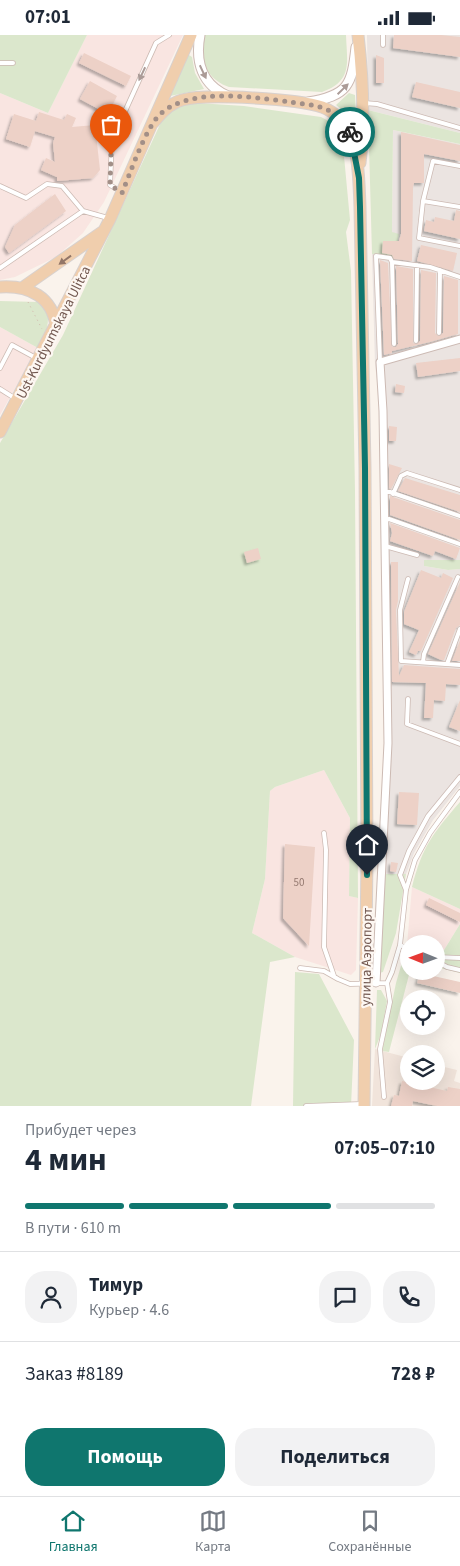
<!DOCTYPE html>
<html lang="ru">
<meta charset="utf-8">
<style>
:root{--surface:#fff;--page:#f2f2f3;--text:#1f2937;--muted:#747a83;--line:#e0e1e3;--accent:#0f766e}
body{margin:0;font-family:"Source Sans 3",sans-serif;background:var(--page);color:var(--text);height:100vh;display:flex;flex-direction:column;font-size:19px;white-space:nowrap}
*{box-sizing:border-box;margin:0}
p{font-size:16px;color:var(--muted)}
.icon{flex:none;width:28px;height:28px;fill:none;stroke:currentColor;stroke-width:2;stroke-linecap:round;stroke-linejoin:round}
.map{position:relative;height:1071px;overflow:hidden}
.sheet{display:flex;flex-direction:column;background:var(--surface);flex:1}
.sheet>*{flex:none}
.needle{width:32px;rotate:271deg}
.controls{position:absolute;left:400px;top:900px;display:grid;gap:10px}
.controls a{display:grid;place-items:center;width:45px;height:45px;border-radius:50%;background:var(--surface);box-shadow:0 5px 20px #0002;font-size:25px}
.pin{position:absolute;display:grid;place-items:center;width:42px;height:42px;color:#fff;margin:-51px -21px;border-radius:50% 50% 50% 0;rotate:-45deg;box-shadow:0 0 5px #0007}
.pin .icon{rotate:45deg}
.courier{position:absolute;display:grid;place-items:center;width:50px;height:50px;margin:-25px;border:4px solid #0f766e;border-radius:50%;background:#fff;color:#222;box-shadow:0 1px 6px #0007}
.headline em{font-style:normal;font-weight:700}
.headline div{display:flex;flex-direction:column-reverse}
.headline{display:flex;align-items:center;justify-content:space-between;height:85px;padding:0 25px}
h1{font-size:32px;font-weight:700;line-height:38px}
.bar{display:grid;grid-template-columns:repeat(4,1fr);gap:8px 5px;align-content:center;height:60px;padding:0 25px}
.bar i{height:6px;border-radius:4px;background:var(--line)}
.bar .current{background:var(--accent)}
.bar p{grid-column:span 4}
.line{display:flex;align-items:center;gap:12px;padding:0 25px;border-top:1px solid var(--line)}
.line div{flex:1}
.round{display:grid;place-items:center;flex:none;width:52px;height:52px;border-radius:20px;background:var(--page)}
.action{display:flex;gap:10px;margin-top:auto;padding:10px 25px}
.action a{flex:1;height:58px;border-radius:20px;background:var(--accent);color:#fff;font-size:20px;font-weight:700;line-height:58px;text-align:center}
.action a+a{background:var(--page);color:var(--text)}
.status{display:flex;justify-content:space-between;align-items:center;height:35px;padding:0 25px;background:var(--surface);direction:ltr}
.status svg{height:14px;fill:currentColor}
.menu{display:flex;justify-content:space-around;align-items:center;height:70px;border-top:1px solid var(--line);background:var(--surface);font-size:14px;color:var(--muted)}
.menu a{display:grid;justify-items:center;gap:2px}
.menu .current{color:var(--accent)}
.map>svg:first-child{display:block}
</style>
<div class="status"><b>07:01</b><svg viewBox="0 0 49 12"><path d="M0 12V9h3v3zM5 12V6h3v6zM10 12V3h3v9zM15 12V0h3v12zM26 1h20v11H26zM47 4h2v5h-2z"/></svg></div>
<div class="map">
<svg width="460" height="1071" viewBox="0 0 460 1071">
<defs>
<filter id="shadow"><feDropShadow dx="-2.5" dy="2.5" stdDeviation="1" flood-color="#0004"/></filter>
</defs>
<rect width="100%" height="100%" fill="#faf3ec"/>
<!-- residential -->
<path fill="#f1e4db" d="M375 1014 409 1023V1046H436V1030L457 1035 454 1046 460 1048V1071H372Z"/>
<!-- commercial -->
<path fill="#f9e5e1" d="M87 0H183L104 167 83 198 56 222 15 242 0 245V58L48 78Z
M0 292 38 313 0 380Z
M324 735 350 783 349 861 358 863 356 935 351 940 295 922 252 898 265 844 270 756 275 752Z
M412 852 460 874V889L441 920H436V909L407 910Z"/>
<!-- industrial -->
<path fill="#ebe4e1" d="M367 0H460V98L368 75Z
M393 95 460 109V525H424V531L448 535 460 534V751L433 785 414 818 406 839 400 840 384 839 391 707 385 496 387 428 375 330 372 219 395 223 392 197Z"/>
<!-- green -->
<path fill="#dbe7cc" d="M0 0H87L48 78 0 58Z
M205 0H346C347 28 353 46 322 57L229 52C206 44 197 22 205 0Z
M189 20 192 22 195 38 204 54 170 61 185 22Z
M349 58 355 60 356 80 353 83 336 70Z
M197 68 244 71 321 82 338 91 342 100 350 185 346 197 351 236 355 456 358 863 349 861 350 783 324 735 275 752 270 756 265 844 252 898 295 922 270 927 251 1071H0V408L63 300 162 85 177 72Z
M368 75 460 98V109L393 95 392 197 399 199 395 223 372 219Z
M0 266 39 267 47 274C50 290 46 298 38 313L0 292Z
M424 525H460V534L448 535 424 531Z
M460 767V874L412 852C422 812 433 798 460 767Z
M384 839H406L396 898 383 937 379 938Z
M460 889V938L436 932V920H441Z
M407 910 410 936 389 1017 382 1016 396 948Z
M295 937 319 939 354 1005 351 1071H293Z
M377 955H381L387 966 381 999 375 1014Z"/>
<!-- building -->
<path fill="#edd1c7" filter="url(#shadow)" d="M394 0H441L460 2V22L393 13Z
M84 18 131 41 126 51 79 28Z
M376 20 384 23V48H376Z
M90 46 117 61 108 79 80 64Z
M416 47 460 57V73L412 62Z
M39 77 64 85 67 79 76 83 72 92 95 90 100 135 93 143 57 146V142L41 135 46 123 55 127 53 108 55 102 35 96 30 112 6 104 14 79 36 86Z
M401 97 460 110V126L424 119V148H414L413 152 412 226 394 224 392 220 382 218 383 206H399L401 199Z
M55 159 66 176 9 218 5 212 15 190Z
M456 175 460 176V204L424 196 426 185 434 187 435 182 454 186Z
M421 210 457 218 453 236 417 226Z
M380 225 388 228 392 312H396L398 309 396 231 413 234V308L417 309 420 306 421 235 436 238 435 298 438 301 443 298 444 241 458 245V299L430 307 392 316V318L384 320Z
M460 323V336L418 342 416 328Z
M396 349 405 351 404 358 395 357Z
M389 391 397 392 396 406H389Z
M389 429 402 433 391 454 389 453Z
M405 443 460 460V477L398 456Z
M390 461 460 485V505L390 480Z
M390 488 460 513 456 524 435 516 433 521 390 506 392 498Z
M258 513 261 524 247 528 244 517Z
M391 527H398V566L396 575 399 641 404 630 460 634V650L446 649 445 666 434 665 433 683H424L426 648 392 647Z
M421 535 441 543 443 538 453 543 421 616H418L416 620 409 617 419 595 404 589V577Z
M460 547V590L456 593 444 625H441L428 619Z
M460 605V626H452Z
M460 665V696L449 692Z
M399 757 419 758 417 790 397 789Z
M285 809 315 812 309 911 283 883Z
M391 827 398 828 396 837 390 836Z
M429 863 460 878V887L426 870Z
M420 938 460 947V958L417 948Z
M402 1046 447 1056 448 1052 460 1054V1071H437L413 1066 412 1071H391L394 1060 399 1061Z"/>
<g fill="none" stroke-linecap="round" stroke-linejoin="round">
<defs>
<path id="service" d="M383 10V0
M0 28H13
M364 68 377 69 460 93
M460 131 433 126 423 166 419 203 460 211
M0 151 26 163 47 149 62 151 83 176 108 183
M120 156 110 150 112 105 156 8 169 0
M423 166 460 172
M392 227 394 309
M0 233 83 176
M439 298 440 235
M416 306 417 230
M380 327 376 221 390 223 392 227 430 232 460 242
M0 333 12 310 36 323
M0 354 16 364
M384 457H390L460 481
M393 459 401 441 407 438 460 455
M384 485 389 484 460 509
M385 511 417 520
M408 544 400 575 401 626 460 630
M423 627 424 619 458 542
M447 629 460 594
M408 664 407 689 460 709
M324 798 326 815 324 912 334 941
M406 855 400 840 409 816 428 781 460 742
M400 910 409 914
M436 922 460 923
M436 926 447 932 460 935
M300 933 324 936 338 944 350 949 387 948
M384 1062 380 1014 390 967 387 948 392 937 400 910 406 855 415 825 430 798 460 757
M306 1071 361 1069"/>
<path id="minor" d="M376 948 388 708 383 376 380 327 460 304"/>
<path id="tertiary" d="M200 0C195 27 202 50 228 61
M308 67C348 61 352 50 356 12"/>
<path id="primary" d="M358 0C363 43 365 85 360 128
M153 88C161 78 169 69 182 65 207 58 298 64 322 72 330 75 338 81 344 87 359 106 359 148 360 172L365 433 367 822 364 1071
M0 252C29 250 53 262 56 292
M22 253 102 197
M0 397 110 184 191 0"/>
</defs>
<!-- service casing -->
<use href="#service" stroke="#ccbab3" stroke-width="5.5"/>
<!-- minor casing -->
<use href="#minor" stroke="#ccbab3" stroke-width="9"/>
<!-- tertiary casing -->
<use href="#tertiary" stroke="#ccbab3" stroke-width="11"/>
<!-- primary casing -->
<use href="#primary" stroke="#d8d1ce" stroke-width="13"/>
<!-- path -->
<path stroke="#d2b4aa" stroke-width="1" stroke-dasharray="1 4" stroke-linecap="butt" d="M28 267 42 294"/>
<!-- service -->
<use href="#service" stroke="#fff" stroke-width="4"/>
<!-- minor -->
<use href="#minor" stroke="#fff" stroke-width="7"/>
<!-- tertiary -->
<use href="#tertiary" stroke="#fff" stroke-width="9"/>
<!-- primary -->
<use href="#primary" stroke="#f0cead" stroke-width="11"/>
</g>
<!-- one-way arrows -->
<defs><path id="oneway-solid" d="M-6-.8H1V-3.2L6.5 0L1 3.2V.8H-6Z" transform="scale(1.25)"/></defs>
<g fill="#ab9b97">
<use href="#oneway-solid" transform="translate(203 37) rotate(65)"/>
<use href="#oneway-solid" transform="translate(142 39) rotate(115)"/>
<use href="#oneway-solid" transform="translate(343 54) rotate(-44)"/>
</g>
<use fill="#927668" href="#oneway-solid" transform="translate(65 225) rotate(144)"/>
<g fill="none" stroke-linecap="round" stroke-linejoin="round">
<!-- done -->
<path stroke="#a28f87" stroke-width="5" stroke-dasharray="0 9" d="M111 120 110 150 122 158C131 136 140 109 153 88 180 45 269 65 312 70 328 73 343 81 350 97"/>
<!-- route -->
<path stroke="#0f766e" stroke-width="6" d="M350 97 359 143 360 172 365 433 367 840"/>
</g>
<g text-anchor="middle" stroke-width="4.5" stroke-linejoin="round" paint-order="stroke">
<!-- number labels -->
<g font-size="11" fill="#92776e">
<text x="299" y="851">50</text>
</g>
<!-- street labels -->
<g font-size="14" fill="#735951" stroke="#fdf7f2">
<text transform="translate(53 297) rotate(-63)" y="5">Ust-Kurdyumskaya Ulitca</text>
<text transform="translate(366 922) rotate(-89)" y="5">улица Аэропорт</text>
</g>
</g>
</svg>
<div class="controls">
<a><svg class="needle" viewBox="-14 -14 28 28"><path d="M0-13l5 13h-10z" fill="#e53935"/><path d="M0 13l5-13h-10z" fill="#747a83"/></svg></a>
<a><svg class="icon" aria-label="locate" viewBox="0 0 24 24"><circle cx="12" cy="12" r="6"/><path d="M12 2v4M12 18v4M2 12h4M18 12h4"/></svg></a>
<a><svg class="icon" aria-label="layers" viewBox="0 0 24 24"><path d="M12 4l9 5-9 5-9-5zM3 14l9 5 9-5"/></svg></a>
</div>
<div class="pin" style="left:111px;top:120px;background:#ea580c"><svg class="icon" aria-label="bag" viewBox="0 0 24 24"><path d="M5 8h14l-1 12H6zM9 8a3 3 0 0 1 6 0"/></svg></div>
<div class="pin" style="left:367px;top:840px;background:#1f2937"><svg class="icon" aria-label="home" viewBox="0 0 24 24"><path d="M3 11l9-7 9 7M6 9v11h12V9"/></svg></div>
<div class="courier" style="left:350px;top:97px"><svg class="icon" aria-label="bike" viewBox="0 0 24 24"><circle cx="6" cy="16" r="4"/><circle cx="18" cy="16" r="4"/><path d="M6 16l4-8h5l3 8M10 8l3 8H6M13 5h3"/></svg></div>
</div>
<section class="sheet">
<div class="headline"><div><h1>4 мин</h1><p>Прибудет через</p></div><em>07:05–07:10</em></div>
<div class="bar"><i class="current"></i><i class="current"></i><i class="current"></i><i></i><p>В пути · 610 m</p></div>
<div class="line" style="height:90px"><a class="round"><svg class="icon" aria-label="person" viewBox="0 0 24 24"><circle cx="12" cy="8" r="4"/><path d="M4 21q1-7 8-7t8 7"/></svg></a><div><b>Тимур</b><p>Курьер · 4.6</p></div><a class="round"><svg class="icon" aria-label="chat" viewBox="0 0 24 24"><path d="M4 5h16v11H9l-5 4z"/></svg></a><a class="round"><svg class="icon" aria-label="phone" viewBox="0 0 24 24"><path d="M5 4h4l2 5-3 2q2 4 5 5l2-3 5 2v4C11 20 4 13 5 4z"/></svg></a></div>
<div class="line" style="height:65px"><div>Заказ #8189</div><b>728 ₽</b></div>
<div class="action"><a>Помощь</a><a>Поделиться</a></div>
</section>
<nav class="menu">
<a class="current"><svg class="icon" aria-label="home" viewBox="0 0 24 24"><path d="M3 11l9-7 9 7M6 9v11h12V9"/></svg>Главная</a>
<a><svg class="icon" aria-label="map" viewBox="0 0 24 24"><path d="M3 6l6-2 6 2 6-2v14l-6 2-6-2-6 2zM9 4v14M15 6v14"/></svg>Карта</a>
<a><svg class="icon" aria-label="saved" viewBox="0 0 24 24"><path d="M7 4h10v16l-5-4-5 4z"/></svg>Сохранённые</a>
</nav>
